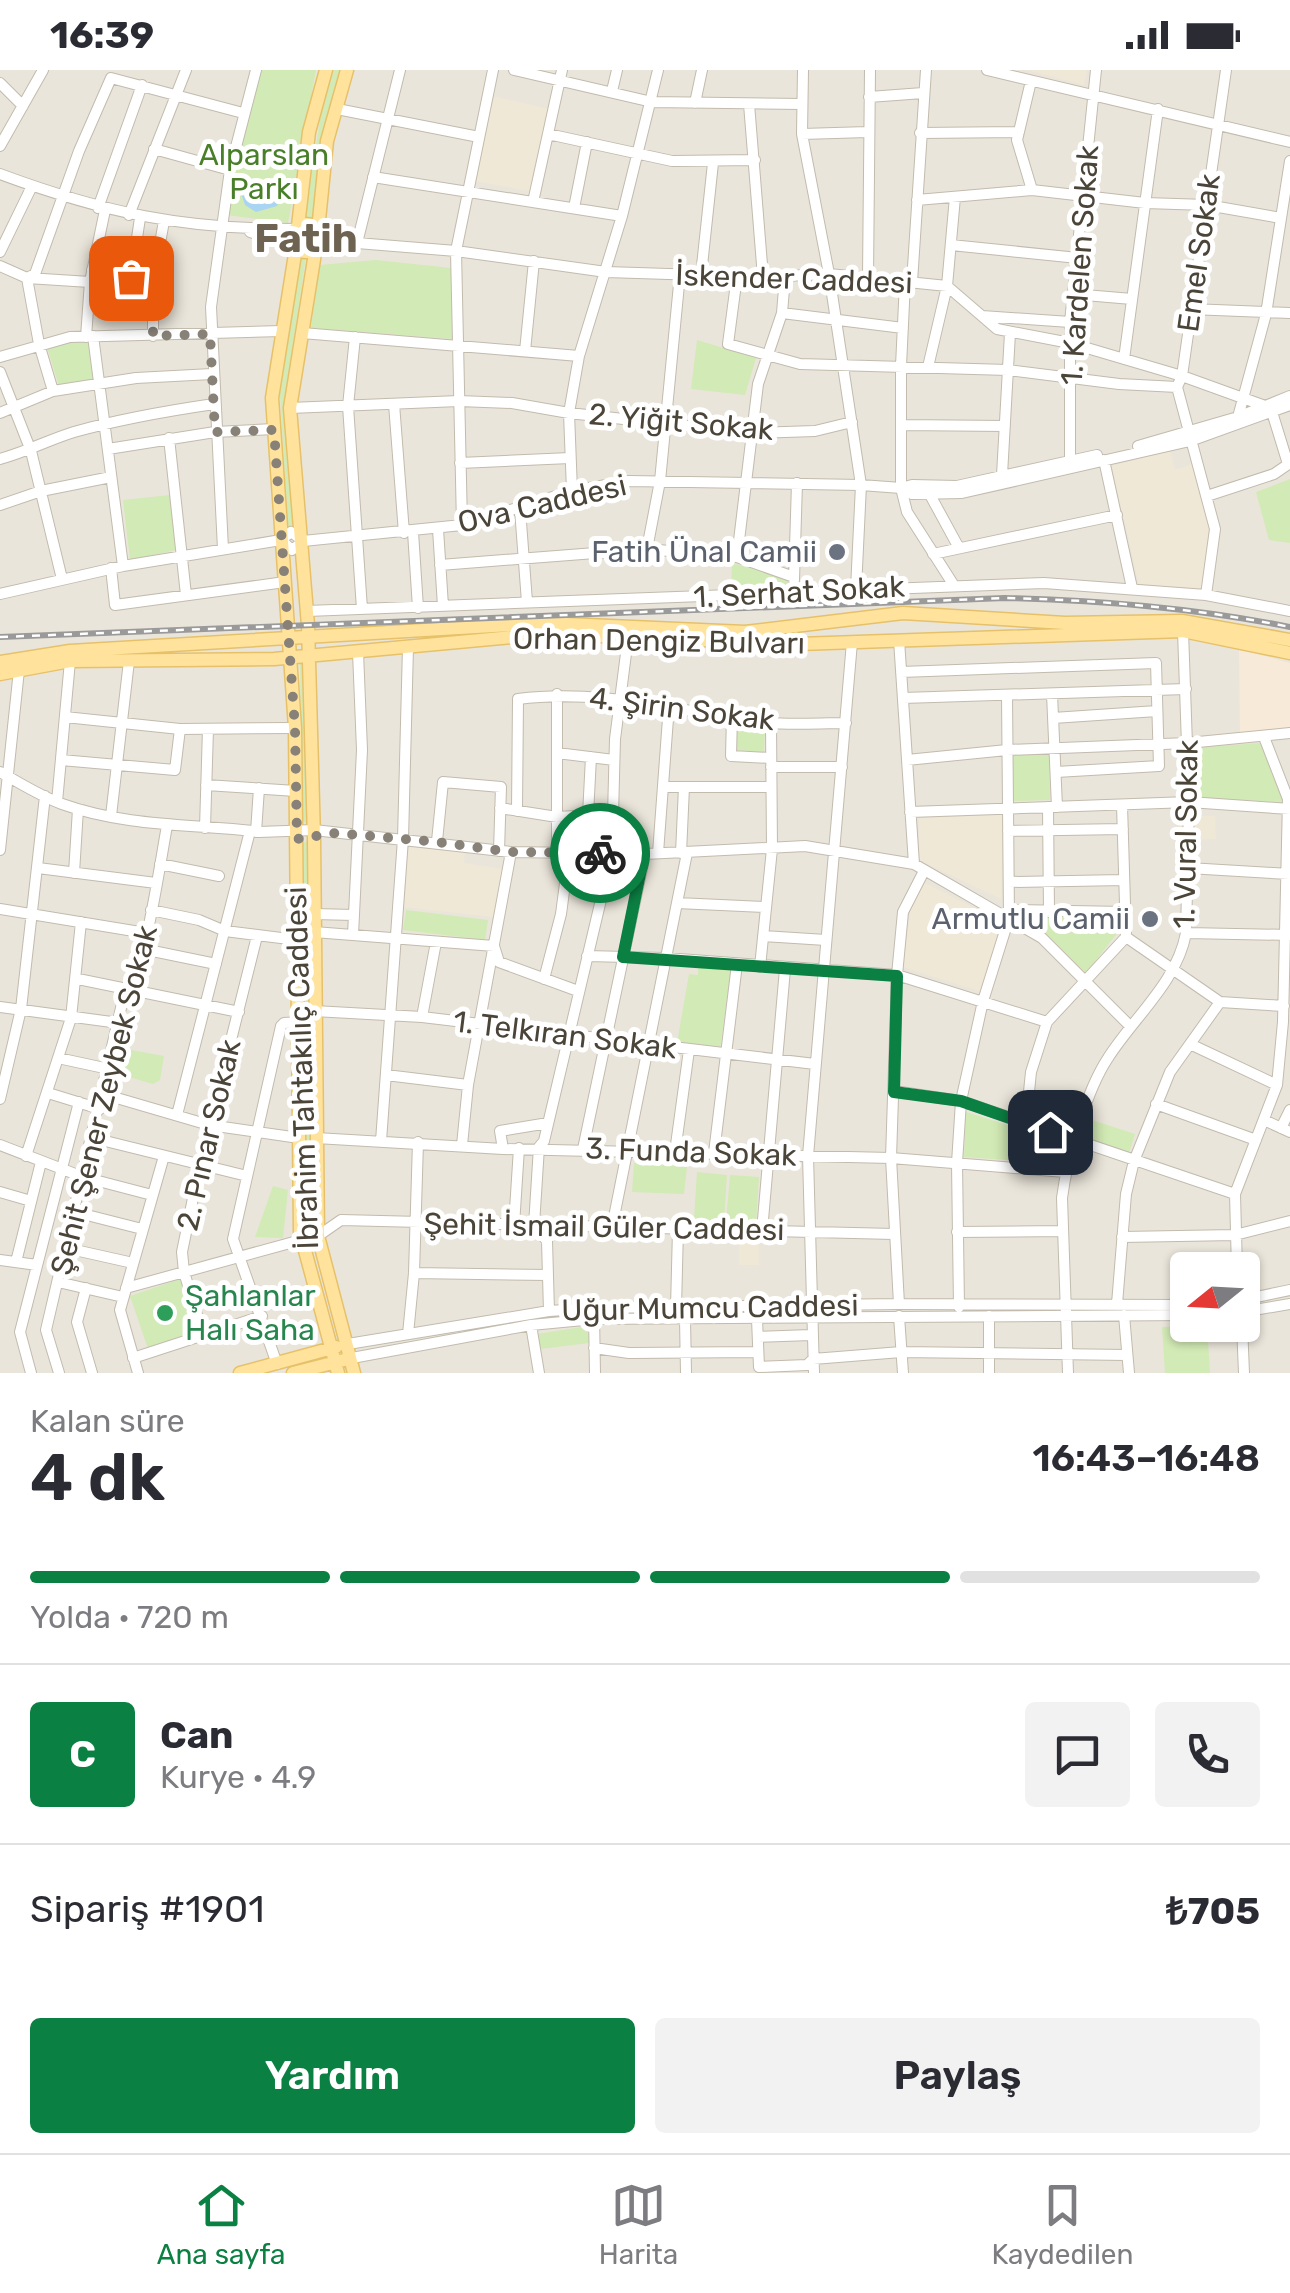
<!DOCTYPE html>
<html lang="tr">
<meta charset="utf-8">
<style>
:root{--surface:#fff;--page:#f2f2f3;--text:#2b2b33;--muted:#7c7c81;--line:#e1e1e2;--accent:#0b8043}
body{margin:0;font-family:Rubik,sans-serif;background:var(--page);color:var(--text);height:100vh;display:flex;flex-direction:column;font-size:38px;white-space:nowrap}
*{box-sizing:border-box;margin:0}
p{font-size:32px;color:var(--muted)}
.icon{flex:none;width:55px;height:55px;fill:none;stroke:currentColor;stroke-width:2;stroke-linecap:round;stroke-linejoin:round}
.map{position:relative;height:1303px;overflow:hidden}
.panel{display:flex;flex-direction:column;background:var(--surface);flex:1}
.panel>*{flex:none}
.needle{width:65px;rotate:252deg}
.tools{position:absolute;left:1170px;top:1182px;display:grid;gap:20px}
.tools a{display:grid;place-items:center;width:90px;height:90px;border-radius:10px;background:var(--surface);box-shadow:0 2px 8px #0004;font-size:50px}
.pin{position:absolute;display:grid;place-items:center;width:85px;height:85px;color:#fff;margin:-42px;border-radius:20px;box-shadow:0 5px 15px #0006}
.courier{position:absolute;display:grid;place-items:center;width:100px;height:100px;margin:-50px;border:8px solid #0b8043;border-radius:50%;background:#fff;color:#222;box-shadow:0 2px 12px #0007}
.summary em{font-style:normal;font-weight:600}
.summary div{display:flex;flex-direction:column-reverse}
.summary{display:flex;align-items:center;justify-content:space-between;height:170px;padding:0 30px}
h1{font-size:65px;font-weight:600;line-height:75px}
.bar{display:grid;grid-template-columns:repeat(4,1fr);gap:15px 10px;align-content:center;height:120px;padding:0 30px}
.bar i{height:12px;border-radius:8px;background:var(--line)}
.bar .current{background:var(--accent)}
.bar p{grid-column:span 4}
.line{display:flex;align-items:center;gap:25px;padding:0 30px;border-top:2px solid var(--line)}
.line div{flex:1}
.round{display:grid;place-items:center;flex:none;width:105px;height:105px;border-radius:10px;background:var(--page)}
.button{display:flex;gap:20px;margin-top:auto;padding:20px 30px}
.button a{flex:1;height:115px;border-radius:10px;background:var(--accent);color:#fff;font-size:40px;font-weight:600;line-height:115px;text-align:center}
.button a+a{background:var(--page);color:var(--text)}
.status{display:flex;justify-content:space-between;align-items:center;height:70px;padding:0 50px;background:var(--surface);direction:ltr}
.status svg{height:28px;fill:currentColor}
.tabs{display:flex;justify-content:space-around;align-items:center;height:140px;border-top:2px solid var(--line);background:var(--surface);font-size:28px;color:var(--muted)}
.tabs a{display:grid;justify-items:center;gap:5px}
.tabs .current{color:var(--accent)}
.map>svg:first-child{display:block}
</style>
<div class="status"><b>16:39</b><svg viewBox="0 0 49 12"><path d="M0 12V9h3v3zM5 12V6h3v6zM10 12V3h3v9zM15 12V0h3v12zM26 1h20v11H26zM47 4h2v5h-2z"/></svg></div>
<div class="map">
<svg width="1290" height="1303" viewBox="0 0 1290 1303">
<rect width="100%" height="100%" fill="#f6f3ec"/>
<!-- residential -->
<path fill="#eae5da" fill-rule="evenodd" d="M0 0H1290V1303H0ZM1188 1200H1242V1255H1188Z"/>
<!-- commercial -->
<path fill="#f7ead8" d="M1239 579 1290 593V658L1240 663Z"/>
<!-- education -->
<path fill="#efe8d6" d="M1027 0H1087L1084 15Z
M492 26 549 39 530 121 475 111Z
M1170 381 1175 400 1192 394 1208 450 1211 464 1203 519 1139 515 1112 396Z
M1003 745 1001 829 919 790V748Z
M1190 746H1215L1216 769 1191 770Z
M408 777 465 782 464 793 502 799 493 847 402 837Z
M923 812 1002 852 982 922 903 897 911 837Z
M758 1167 759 1195H739V1168Z"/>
<!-- green -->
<path fill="#d2eab5" d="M259 0H316L288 153 226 145 233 96Z
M334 0H340L323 61 312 152 303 150 321 45Z
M299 185 306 187 285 326 294 458H288L280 324Z
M376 190 451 198 452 269 311 258 319 195Z
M697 270 756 288 745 325 691 319Z
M73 271H88L93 309 59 316 47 277Z
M1290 409V473L1269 470 1256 422Z
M170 425 176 480 130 490 123 430Z
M732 493 789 508 787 518 731 521Z
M300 593H305L307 755 302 750Z
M735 651 761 654 765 658 764 682 734 680Z
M1260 673 1282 723V732L1194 728 1191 678Z
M1011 683H1049L1050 730 1012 731Z
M307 771 310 774 309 943 306 946 302 943 303 773Z
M406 840 488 850 485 870 403 860Z
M1113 846 1122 857 1086 903 1040 860 1014 847Z
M698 896 731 898 720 980 677 973 689 904 698 905Z
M306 957 309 960 313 1157 308 1160 302 959Z
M120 978 164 986 160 1010 153 1014 115 1003Z
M966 1042 1055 1070 1050 1093 964 1087Z
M1092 1050 1135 1064 1129 1083 1086 1069Z
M634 1093 687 1097 684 1124 632 1122Z
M697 1102 727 1105 724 1151 694 1149Z
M730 1105 759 1107 756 1154 726 1152Z
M273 1116 288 1120 283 1168 255 1167Z
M183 1208 201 1261 148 1279 130 1226Z
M1207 1255 1210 1303H1165L1162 1257Z
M588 1256 589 1273 541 1279 537 1264Z"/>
<!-- water -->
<path fill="#a9d4f2" d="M255 112H265L279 121 281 128 277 136 256 142 245 135 241 123Z"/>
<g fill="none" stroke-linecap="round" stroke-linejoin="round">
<defs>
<path id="minor" d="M514 0 652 32 802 34
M803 0 802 64 829 204 861 415 856 519
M987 0 1290 72
M1031 11 1017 70 1032 120
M0 13 23 36
M612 21 617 0
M869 27 923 23
M695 33 702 0
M749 34 763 207
M337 39 479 67
M920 63 1019 62
M548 64 672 91 755 90
M802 64 868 62
M0 76 43 0
M154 79 230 100
M0 104C105 143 182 159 295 159
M373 107 622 146
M917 130 1032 120 1145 133 1207 135 1281 148
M533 132 562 0
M98 138 142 15
M574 138 587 72
M129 145 186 0
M318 160 357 173
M250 162 293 175
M357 173 400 0
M951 175 1078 188
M316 177H347L357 173 456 181 606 202 763 207 829 204 947 216 997 259 1070 273 1182 306 1265 336 1272 342 1288 394
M0 182 32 116
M0 196 27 208 90 212
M92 200 153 212
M701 205 713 93
M737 206 728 274 800 294 1008 300 1119 314 1177 317
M868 207 870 0
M131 208 140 148
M905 212 901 296V418L907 442 953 514
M912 212 926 0
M1073 224 1132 229
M1190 239 1290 243
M782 243 903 258
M982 246 1070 252
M302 263 579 286
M93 266 123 496
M153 266V212L164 151
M86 267 90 212 105 140
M355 267 348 336 362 539
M525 281 534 191
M0 287 70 267 282 261
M1124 289 1158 39
M928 297 947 216 955 127
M0 302 31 381 62 509
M53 321 39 274 27 208 35 204 79 81 111 8 243 43
M394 334 404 463
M290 338 459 331 512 333 569 343 750 363 815 361 852 352
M0 343 53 321 136 308 212 304
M1238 347 1266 244 1290 91
M901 355 1005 356
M169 368 186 525
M1138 376 1238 347 1290 326
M108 379 215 362 274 359
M0 389C26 382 48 370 74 362 120 349 166 341 214 334
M1104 390 1132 518
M460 393 570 388
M1070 393V252L1096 0
M1002 405 1010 263
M901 418 912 415 957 416 1097 385
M572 421 569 343 579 286 622 146 658 0
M929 423 959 478
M1207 426 1274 404 1290 393
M0 435 41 421 111 407
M520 439 527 532
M462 455 456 181 493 0
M438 459 443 536
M413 462 418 538
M281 470 292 480 303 471 462 455 572 421 629 411 861 415 901 418 912 424 962 423 1190 371 1290 335
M223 479 211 237 230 100 256 0
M647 479 660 411 680 204
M933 484 1117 445
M737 487 758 314 782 243 785 207
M440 495 647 479 737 487 794 507
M111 498 115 535 285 512
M794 510 797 413
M0 524 123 496 281 470 291 462 302 470
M1206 525 1215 459 1177 317 1182 306 1226 0
M307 541 1044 513 1206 525 1290 541
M899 570 914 794
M901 602 1156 593 1159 696 1056 702
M557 624V783
M1052 624 1057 737
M903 628 1186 619
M732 645 731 686 771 688
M65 647 180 659 295 658
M1053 648 1157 641
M557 683 614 690
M61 690 175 700 180 659
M907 690 1007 680 1188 673 1290 663
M771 697H842
M0 702C20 713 40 726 62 734 126 757 195 754 262 762
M206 715 296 721
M663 717H771
M57 732 70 591
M1048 737 1049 842
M500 738 557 747 614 744
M517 741 518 629C604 618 684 643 769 653 794 655 821 653 846 653
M910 742 1189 732 1290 739
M588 745 591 687
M111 746 129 591
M205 758 208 659
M1008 761 1123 759
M256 762 259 718
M259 762 314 760 511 782 645 784 805 776 914 794 1042 868 1130 956
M437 771 443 712 501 717 499 781
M0 780 19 600
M658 783 669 635
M681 783 684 717
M160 794 219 806
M38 798 156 813
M1188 798 1289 804
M74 803 78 739
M1009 812 1124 810
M677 833 766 837
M0 839 146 863
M151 840 199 850 225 861 297 870
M1009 840 1125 842
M314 844 354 845
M314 862 494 876 499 892 578 921
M1186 863 1290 865
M353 865 362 680 358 582
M763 866 826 870
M1126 867 1220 932 1284 936
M143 879 216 894
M587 886 666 888 897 905 1047 952
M760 897 772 779 771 653
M78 909 239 942
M544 909 561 844 569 783
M0 937 119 953
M314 941 422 947 815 994
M422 947 436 872
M1190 974 1277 1015
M58 988 109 999
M386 1005 468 1015
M894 1021 961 1031 1235 1124
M48 1023 100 1039
M103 1024 209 1055 299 1068
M0 1029 21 939 45 726
M1156 1034 1256 1070
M177 1045 250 761
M1264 1050 1290 1062
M1026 1051 1031 1002 1047 952 1126 867 1122 735
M1281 1058 1290 1040
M93 1068 247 1106
M316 1068 503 1079 891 1088 1065 1102
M381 1071 403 769 408 577
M0 1075 83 1107 152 1125
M462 1075 468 1015 511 782
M503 1079 500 1061 548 1053
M583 1079 645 784
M675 1082 689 980
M714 1083 737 894
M26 1086 71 948 81 852
M0 1122 31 1131
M75 1142 142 1159
M514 1155 519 1078
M612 1157 687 783
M762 1161 785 899
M957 1162 1063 1161
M318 1166 341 1150 894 1164
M1122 1167 1235 1165 1290 1151
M66 1178 133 1193
M0 1190 37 1195
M16 1192 41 1092
M1237 1200 1235 1124 1277 1015 1283 952 1288 729 1264 667
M414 1203 548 1205
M58 1212 123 1227
M86 1218 77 1252 92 1303
M126 1218 301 1170
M1242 1230 1290 1220
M899 1234 891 1088 897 905 903 842 924 801
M1117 1234 1126 1124 1134 1091 1170 1002 1220 932
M959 1237 957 1093 961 1031 983 931 1009 848 1007 625
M676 1238 678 1159
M549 1241 547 1171 534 1155 539 1077 544 1071 612 783 615 669 628 568
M1242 1242 1290 1234
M594 1244 595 1303
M1124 1245 1129 1303
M899 1246 903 1303
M989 1246V1303
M685 1249 686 1303
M757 1249 759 1297 807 1295 813 1289 901 1282 1127 1285
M531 1255 539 1303
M1242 1255 1244 1303
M408 1264 414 1203 418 1072
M203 1265 184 1202 182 1182 200 1094 257 866
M758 1267 811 1265
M348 1274 549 1241 594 1238 899 1234 1188 1235
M594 1278 629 1283 758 1282
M133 1288 262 1246
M352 1288 531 1255 594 1249 1188 1245
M277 1294 233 1169 281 956 284 953 314 951
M31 1303 20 1262 79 1032
M59 1303 46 1260 124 925C144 911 161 786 167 756
M138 1303 120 1240 164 1086
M814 1303 808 1086 852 572
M1068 1303 1062 1128C1067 1089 1086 1021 1108 988 1134 947 1177 912 1186 863L1189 732 1183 561"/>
<path id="major" d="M292 168a14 14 0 1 1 28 0a14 14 0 1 1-28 0Z
M298 156 309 62 326 0
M318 160 327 71 347 0
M316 177 290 338 308 555 314 768 318 1166 354 1303
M296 178 272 328 295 658 300 1162 338 1303
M0 592 70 581 543 553 745 562 903 543 1065 553 1182 551 1290 570
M0 604 70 591 274 589 546 564 799 574 1183 561 1290 583
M240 1303 336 1277
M293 1303 344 1290"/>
</defs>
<!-- minor casing -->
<use href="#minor" stroke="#c2bbae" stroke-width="12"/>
<!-- major casing -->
<use href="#major" stroke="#e6c16a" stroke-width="15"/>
<!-- minor -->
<use href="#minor" stroke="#fff" stroke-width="10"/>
<!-- major -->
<use href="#major" stroke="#ffe39c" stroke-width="12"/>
<defs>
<path id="rail" d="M0 567 1005 528C1101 530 1195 538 1290 557"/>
</defs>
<!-- rail casing -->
<use href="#rail" stroke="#9a9a9a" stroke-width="6"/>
<!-- rail -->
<use href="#rail" stroke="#fff" stroke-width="2.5" stroke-dasharray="8" stroke-linecap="butt"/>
</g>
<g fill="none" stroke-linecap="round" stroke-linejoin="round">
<!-- done -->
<path stroke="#878178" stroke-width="10" stroke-dasharray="0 18" d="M131 208 153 212V266L210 264 215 362 274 360 295 658 297 769 336 763 437 772 511 782 600 783"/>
<!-- route -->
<path stroke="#0b8043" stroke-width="12" d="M600 783 644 784 623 887 897 906 894 1022 961 1031 1050 1062"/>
</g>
<!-- markers -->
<g fill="#6b7280" stroke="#fff" stroke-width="4">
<circle cx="837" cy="482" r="10"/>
<circle cx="1150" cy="849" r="10"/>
</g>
<circle fill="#2e9e5b" stroke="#fff" stroke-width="4" cx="165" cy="1243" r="10"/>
<g text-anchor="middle" stroke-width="10" stroke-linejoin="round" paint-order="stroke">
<!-- park labels -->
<g font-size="30" fill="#4a7f2a" stroke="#fff">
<text x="264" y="95">Alparslan<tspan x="264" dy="34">Parkı</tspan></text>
</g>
<!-- street labels -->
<g font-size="30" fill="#4b4439" stroke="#fff">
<text transform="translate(1199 183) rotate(-82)" y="10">Emel Sokak</text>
<text transform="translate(1080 195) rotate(-86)" y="10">1. Kardelen Sokak</text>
<text transform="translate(794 209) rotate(2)" y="10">İskender Caddesi</text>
<text transform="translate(681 352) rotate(5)" y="10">2. Yiğit Sokak</text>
<text transform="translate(542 434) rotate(-13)" y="10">Ova Caddesi</text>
<text transform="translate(799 522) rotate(-3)" y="10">1. Serhat Sokak</text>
<text transform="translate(659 571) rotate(1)" y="10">Orhan Dengiz Bulvarı</text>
<text transform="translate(682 639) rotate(7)" y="10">4. Şirin Sokak</text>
<text transform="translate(1186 764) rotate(-89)" y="10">1. Vural Sokak</text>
<text transform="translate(565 965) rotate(7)" y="10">1. Telkıran Sokak</text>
<text transform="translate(302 998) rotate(-92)" y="10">İbrahim Tahtakılıç Caddesi</text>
<text transform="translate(104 1030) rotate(-76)" y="10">Şehit Şener Zeybek Sokak</text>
<text transform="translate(209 1065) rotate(-77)" y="10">2. Pınar Sokak</text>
<text transform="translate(691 1082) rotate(2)" y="10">3. Funda Sokak</text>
<text transform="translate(604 1157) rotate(1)" y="10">Şehit İsmail Güler Caddesi</text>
<text transform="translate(710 1238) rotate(-1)" y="10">Uğur Mumcu Caddesi</text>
</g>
<!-- worship labels -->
<g font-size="30" fill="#5b616d" stroke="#fff" text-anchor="end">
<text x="817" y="492">Fatih Ünal Camii</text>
<text x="1130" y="859">Armutlu Camii</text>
</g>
<!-- leisure labels -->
<g font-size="30" fill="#27864d" stroke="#fff" text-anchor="start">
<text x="185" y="1236">Şahlanlar<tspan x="185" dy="34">Halı Saha</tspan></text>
</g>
<!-- district labels -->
<g font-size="40" font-weight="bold" fill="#6e6250" stroke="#fff">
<text x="306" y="182">Fatih</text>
</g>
</g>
</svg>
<div class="tools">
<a><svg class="needle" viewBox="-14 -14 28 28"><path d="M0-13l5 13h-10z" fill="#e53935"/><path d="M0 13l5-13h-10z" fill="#7c7c81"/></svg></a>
</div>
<div class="pin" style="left:131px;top:208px;background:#ea580c"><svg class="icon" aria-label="bag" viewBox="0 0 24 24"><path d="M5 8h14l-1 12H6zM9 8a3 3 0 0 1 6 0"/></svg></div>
<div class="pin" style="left:1050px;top:1062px;background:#1f2937"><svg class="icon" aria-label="home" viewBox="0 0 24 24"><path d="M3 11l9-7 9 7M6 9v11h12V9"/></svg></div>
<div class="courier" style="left:600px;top:783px"><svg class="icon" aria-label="bike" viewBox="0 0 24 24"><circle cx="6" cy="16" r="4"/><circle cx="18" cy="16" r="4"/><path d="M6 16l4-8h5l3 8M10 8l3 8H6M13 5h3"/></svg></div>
</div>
<section class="panel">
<div class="summary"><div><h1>4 dk</h1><p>Kalan süre</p></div><em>16:43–16:48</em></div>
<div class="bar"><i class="current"></i><i class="current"></i><i class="current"></i><i></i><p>Yolda · 720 m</p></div>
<div class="line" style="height:180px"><b class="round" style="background:var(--accent);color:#fff">C</b><div><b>Can</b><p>Kurye · 4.9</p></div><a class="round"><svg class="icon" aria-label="chat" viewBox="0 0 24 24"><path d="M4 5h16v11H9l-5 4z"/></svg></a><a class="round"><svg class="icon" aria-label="phone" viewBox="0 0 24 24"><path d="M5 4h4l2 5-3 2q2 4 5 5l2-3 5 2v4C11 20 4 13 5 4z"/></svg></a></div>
<div class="line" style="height:130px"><div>Sipariş #1901</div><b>₺705</b></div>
<div class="button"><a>Yardım</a><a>Paylaş</a></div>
</section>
<nav class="tabs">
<a class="current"><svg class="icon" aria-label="home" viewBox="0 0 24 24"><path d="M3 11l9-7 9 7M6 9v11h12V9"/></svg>Ana sayfa</a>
<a><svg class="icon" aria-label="map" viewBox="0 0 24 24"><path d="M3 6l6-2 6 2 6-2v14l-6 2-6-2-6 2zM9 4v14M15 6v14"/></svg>Harita</a>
<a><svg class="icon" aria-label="saved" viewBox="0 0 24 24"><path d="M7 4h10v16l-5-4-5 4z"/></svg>Kaydedilen</a>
</nav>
